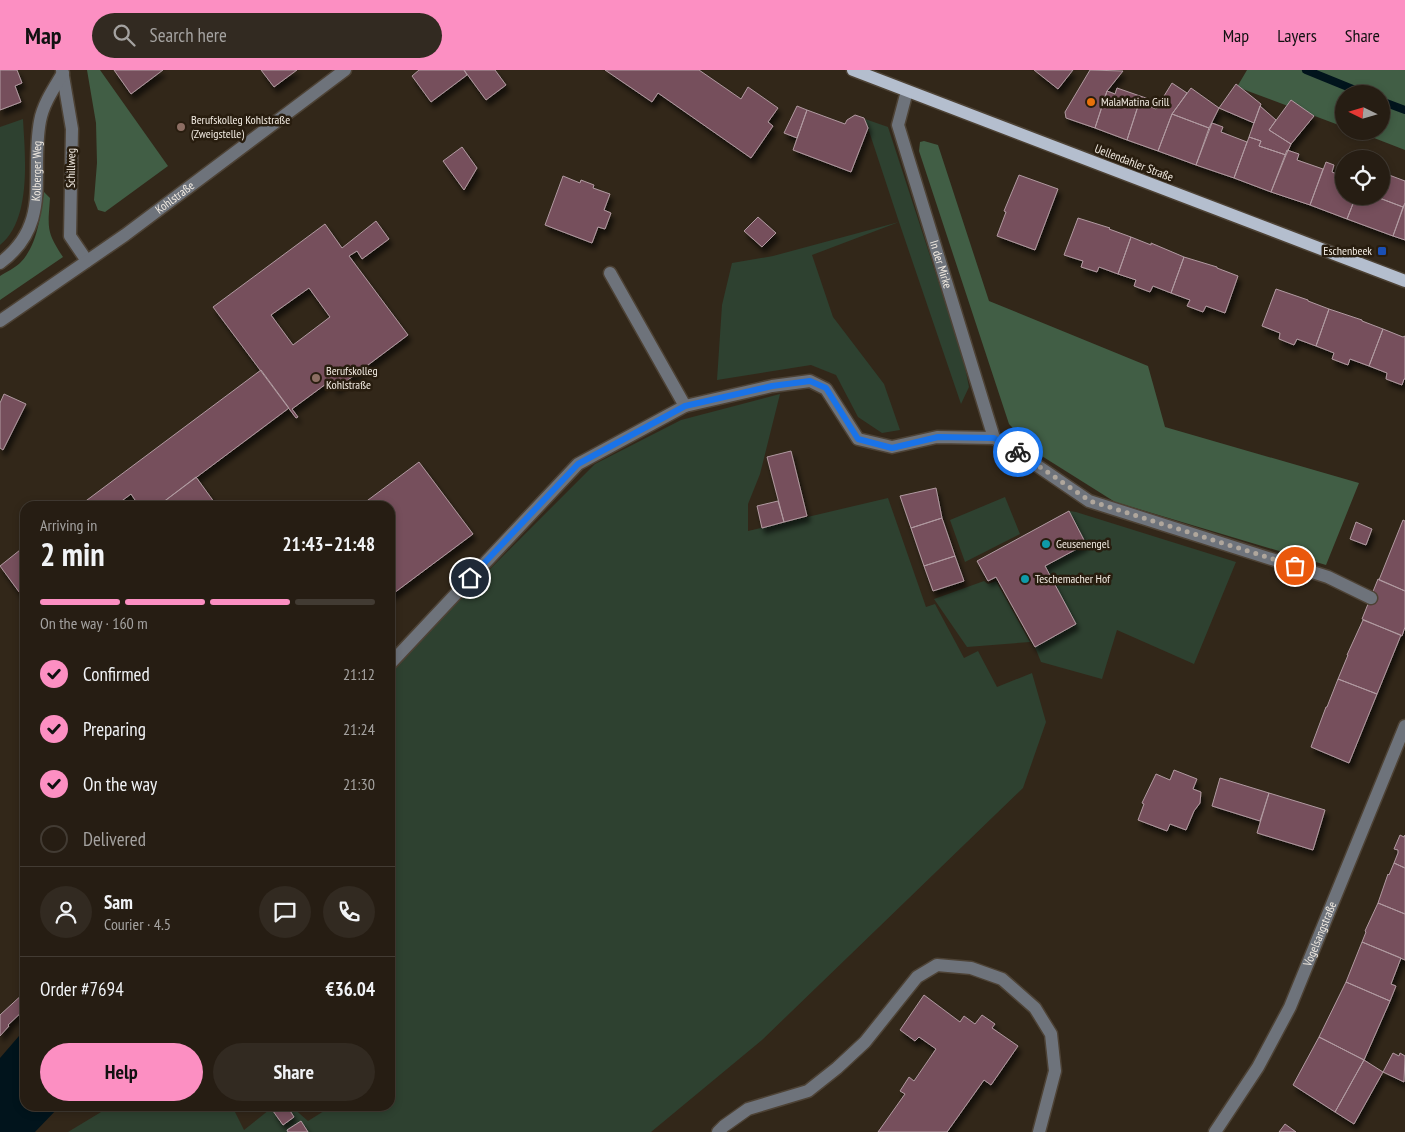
<!DOCTYPE html>
<meta charset="utf-8">
<style>
:root{--surface:#261d13;--page:#322a21;--text:#f1f3f6;--muted:#a4a2a0;--line:#423b33;--accent:#fc8fc2}
body{margin:0;font-family:"PT Sans Narrow",sans-serif;background:var(--page);color:var(--text);height:100vh;display:flex;flex-direction:column;font-size:19px;white-space:nowrap}
*{box-sizing:border-box;margin:0}
p{font-size:16px;color:var(--muted)}
.icon{flex:none;width:28px;height:28px;fill:none;stroke:currentColor;stroke-width:2;stroke-linecap:round;stroke-linejoin:round}
.map{position:relative;flex:1;overflow:hidden}
.details{position:absolute;left:20px;top:431px;width:375px;height:610px;display:flex;flex-direction:column;background:var(--surface);border-radius:15px;box-shadow:0 2px 8px #0003,0 0 0 1px var(--line)}
.details>*{flex:none}
.needle{width:32px;rotate:275deg}
.controls{position:absolute;left:1335px;top:15px;display:grid;gap:10px}
.controls a{display:grid;place-items:center;width:55px;height:55px;border-radius:50%;background:var(--surface);box-shadow:0 2px 8px #0003,0 0 0 1px var(--line);font-size:25px}
.pin{position:absolute;display:grid;place-items:center;width:42px;height:42px;color:#fff;margin:-21px;border:2px solid #fff;border-radius:50%;box-shadow:0 1px 5px #0007}
.courier{position:absolute;display:grid;place-items:center;width:50px;height:50px;margin:-25px;border:4px solid #1a73e8;border-radius:50%;background:#fff;color:#222;box-shadow:0 1px 6px #0007}
.headline em{font-style:normal;font-weight:700}
.headline div{display:flex;flex-direction:column-reverse}
.headline{display:flex;align-items:center;justify-content:space-between;height:85px;padding:0 20px}
h1{font-size:32px;font-weight:700;line-height:38px}
.bar{display:grid;grid-template-columns:repeat(4,1fr);gap:8px 5px;align-content:center;height:60px;padding:0 20px}
.bar i{height:6px;border-radius:4px;background:var(--line)}
.bar .on{background:var(--accent)}
.bar p{grid-column:span 4}
.line{display:flex;align-items:center;gap:12px;padding:0 20px;border-top:1px solid var(--line)}
.line div{flex:1}
.round{display:grid;place-items:center;flex:none;width:52px;height:52px;border-radius:26px;background:var(--page)}
ol{padding:0 20px;list-style:none}
li{display:flex;align-items:center;gap:15px;height:55px}
li p{margin-inline-start:auto}
li .icon{padding:5px;border-radius:50%;background:var(--accent);color:#111;stroke-width:4}
li:last-child{color:var(--muted)}
li i{width:28px;height:28px;border:2px solid var(--line);border-radius:50%}
.button{display:flex;gap:10px;margin-top:auto;padding:10px 20px}
.button a{flex:1;height:58px;border-radius:30px;background:var(--accent);color:#111;font-size:20px;font-weight:700;line-height:58px;text-align:center}
.button a+a{background:var(--page);color:var(--text)}
header{display:flex;align-items:center;gap:30px;box-sizing:border-box;height:70px;padding:0 25px;background:var(--accent);color:#111}
header strong{font-size:24px}
nav{display:flex;gap:28px;margin-inline-start:auto;font-size:18px}
.search{width:350px;height:45px;background:var(--page);display:flex;align-items:center;gap:12px;box-sizing:border-box;padding:0 18px;border-radius:28px;color:var(--muted);font-size:19px}
.map>svg:first-child{display:block}
</style>
<header>
<strong>Map</strong>
<div class="search"><svg class="icon" aria-label="search" viewBox="0 0 24 24"><circle cx="10" cy="10" r="6"/><path d="M15 15l6 6"/></svg>Search here</div>
<nav><a>Map</a><a>Layers</a><a>Share</a></nav>
</header>
<div class="map">
<svg width="1405" height="1062" viewBox="0 0 1405 1062">
<defs>
<filter id="shadow"><feDropShadow dx="3" dy="5.5" stdDeviation="2.5" flood-color="#0009"/></filter>
</defs>
<rect width="100%" height="100%" fill="#322719"/>
<!-- green -->
<path fill="#2e4130" d="M23 49C25 85 32 150 0 175V57Z
M865 49 888 57 963 287 969 317 961 334 899 152 812 185 833 247 884 314 900 360 882 363 858 347 836 305 811 295 717 310 722 235 732 193 773 186 899 152Z
M780 324 760 404 748 434V461L888 428 926 537 935 534 964 588 978 581 997 617 1032 603 1046 652 1023 718 762 970 651 1062H68L111 1036H232L244 1060 274 1036H291L308 1051 332 1036H390V605L434 555 595 394 681 350Z
M1005 427 1020 464 965 492 950 450Z
M1069 441 1076 442 1236 492 1194 594 1117 560 1102 609 1041 592 1035 577 1076 554 1045 496 1086 474Z
M984 511 988 514 996 511 1030 572 967 577 934 529Z"/>
<!-- forest -->
<path fill="#415e45" d="M87 0H100L168 96 105 142 98 140 94 130 97 93 96 53Z
M1247 0H1405V80L1356 61H1381V24H1344V57L1237 17Z
M924 71 938 75 989 231 1148 296 1165 357 1359 413 1326 495 1115 432 1037 383 1009 354 919 81 920 72Z
M44 122 50 128C48 158 46 161 63 187L0 230V206C6 202 15 198 20 193 38 175 40 146 44 122Z"/>
<!-- water -->
<path fill="#01141c" d="M25 959V1036H60L35 1062H0V988Z"/>
<g fill="none" stroke-linecap="round" stroke-linejoin="round">
<!-- stream -->
<path stroke="#01141c" stroke-width="8" d="M1306 0 1365 24
M1381 31 1405 40"/>
</g>
<!-- building -->
<path fill="#76505c" stroke="#b19aa1" fill-rule="evenodd" filter="url(#shadow)" d="M0 0H17L22 13 15 16 21 32 0 40Z
M114 0H163L131 24Z
M261 0H297L274 17Z
M419 0H464L467 5 431 32 412 6Z
M464 0H495L506 15 486 30Z
M605 0H699L741 29 748 17 778 38 768 52 773 56 751 88 658 23 652 32Z
M1034 0H1073L1058 19Z
M1090 0 1123 1 1107 21 1095 58 1066 48 1065 42Z
M1172 13 1187 23 1172 44 1158 81 1127 70 1139 33 1143 27 1154 31 1151 37 1156 39Z
M1236 14 1261 34 1254 53 1219 38Z
M1117 18 1143 27 1139 33 1127 70 1095 58 1107 21 1115 24Z
M1191 18 1219 38 1209 58 1172 44Z
M1291 30 1314 46 1291 74 1269 60Z
M797 36 807 40 797 68 784 63Z
M1260 36 1276 50 1269 60 1291 74 1286 85 1259 76 1261 71 1249 67Z
M807 40 845 54 847 50 855 45 864 48 868 58 851 102 793 80Z
M1172 44 1209 58 1196 95 1158 81Z
M1212 53 1223 57 1221 62 1247 72 1234 108 1196 95Z
M1249 67 1261 71 1259 76 1286 85 1271 122 1234 108Z
M462 77 477 98 464 120 443 91Z
M1287 80 1299 84 1297 90 1323 99 1310 135 1271 122Z
M1326 92 1334 95 1332 102 1344 107V126H1356L1347 149 1310 135Z
M1381 102 1405 111V133L1403 137 1374 126H1381Z
M1019 105 1058 119 1035 180 997 166 1006 142 1004 141Z
M563 106 580 113 581 110 594 115 593 118 610 124 604 140 611 143 605 159 598 157 592 173 545 155Z
M1356 126H1374L1403 137 1393 166 1347 149Z
M1405 133V170L1393 166Z
M758 147 776 163 762 177 744 161Z
M1078 148 1110 158 1109 159 1131 167 1118 204 1099 197 1097 202 1081 197 1083 191 1064 185Z
M376 151 389 169 362 189 357 181 349 186 408 265 336 319 330 311 292 339 298 347 296 348 213 237 325 154 342 178ZM309 218 330 247 293 275 271 245Z
M1131 167 1151 175V173L1184 187 1171 223 1153 216 1150 222 1134 216 1136 210 1118 204Z
M1184 187 1217 197V198L1238 206 1225 243 1206 236 1203 242 1187 236 1190 230 1171 223Z
M1276 219 1308 230V231L1329 239 1316 276 1297 269 1294 275 1279 269 1280 263 1262 256Z
M1329 239 1362 250V251L1383 259 1369 296 1350 289 1348 295 1332 289 1334 283 1316 276Z
M1383 259 1403 267 1405 266V309H1404L1402 315 1386 309 1387 303 1369 296Z
M261 300 289 338 158 436H139L131 424 115 436H79Z
M4 324 26 334 3 380 0 378V333Z
M791 381 807 446 784 452 767 387Z
M419 392 473 464 390 526V436H360Z
M196 407 217 436H158Z
M936 418 942 448 911 458 900 426Z
M778 431 784 452 762 458 757 436Z
M1069 441 1086 474 1045 496 1076 554 1035 577 996 507 988 511 977 491Z
M942 448 955 486 924 496 911 458Z
M1403 450 1405 451V521L1379 510Z
M1356 452 1372 459 1366 475 1350 469Z
M25 476V530L0 496Z
M955 486 964 511 933 521 924 496Z
M1378 509 1405 521V557L1402 566 1362 549Z
M1363 550 1401 565 1377 624 1338 609 1348 585H1347Z
M1338 609 1377 624 1349 693 1311 677 1326 637H1327Z
M1174 700 1197 709 1193 719 1201 722 1200 733 1194 741 1186 760 1170 754 1167 761 1138 750 1144 734 1142 733 1156 704 1170 710Z
M1220 708 1269 723 1260 751 1212 736Z
M1269 723 1325 740 1313 780 1257 763Z
M1400 765 1404 767 1405 765V798L1394 793 1398 783V780L1394 779Z
M1394 793 1405 798V844L1378 833 1388 804 1389 805Z
M1378 833 1405 844V890L1362 872 1366 862 1365 861Z
M1362 872 1401 888 1391 914 1396 916 1390 931 1346 912Z
M1346 912 1390 931 1364 990 1319 967Z
M25 922V939L8 955 9 956 0 966V945Z
M924 925 960 952 964 946 975 954 982 945 995 954 992 958 1018 976 991 1015 984 1010 947 1062H878L905 1024 900 1021 909 1007 914 1011 936 979 919 967 915 971 900 960Z
M1319 967 1364 990 1335 1042 1293 1015Z
M1393 983 1399 986 1400 983 1405 986 1404 1012 1383 1002Z
M1364 990 1383 1002 1354 1054 1335 1042Z
M280 1036H287L294 1047 283 1055 273 1041Z
M301 1051 308 1062H288L287 1060Z
M1285 1054 1296 1062H1279Z"/>
<g fill="none" stroke-linecap="round" stroke-linejoin="round">
<defs>
<g id="minor">
<path d="M62 0 72 59 70 166 87 191"/>
<path id="s1" d="M907 21 898 55 994 368"/>
<path id="s2" d="M0 193C53 154 30 104 40 51 43 34 54 18 63 3"/>
<path d="M610 203 685 336"/>
<path id="s3" d="M0 251 125 165 345 0"/>
<path d="M390 594 578 394 685 336 772 316 810 311 826 319 858 369 892 377 937 367 994 368 1020 384 1089 431 1328 507 1371 528"/>
<path d="M718 1062 724 1056 748 1039 808 1021 837 998 865 972 917 907 937 895 971 898 1002 909 1035 938 1051 964 1055 1001 1039 1062"/>
<path id="s4" d="M1215 1062 1258 997 1290 937 1405 656"/>
</g>
<path id="major" d="M853 0 1405 211"/>
</defs>
<!-- minor casing -->
<use href="#minor" stroke="#4d4235" stroke-width="15"/>
<!-- major casing -->
<use href="#major" stroke="#4d4235" stroke-width="15"/>
<!-- minor -->
<use href="#minor" stroke="#6e737b" stroke-width="12"/>
<!-- major -->
<use href="#major" stroke="#b4bece" stroke-width="12"/>
</g>
<g fill="none" stroke-linecap="round" stroke-linejoin="round">
<!-- done -->
<path stroke="#afa69c" stroke-width="5" stroke-dasharray="0 9" d="M1018 382 1090 431 1295 496"/>
<!-- route -->
<path stroke="#1a73e8" stroke-width="6" d="M470 508 578 394 685 336 772 316 810 311 826 318 858 369 892 378 938 367 994 368 1018 382"/>
</g>
<!-- markers -->
<circle fill="#e8710a" stroke="#281d0f" stroke-width="2" cx="1091" cy="32" r="5"/>
<g fill="#8d6e63" stroke="#281d0f" stroke-width="2">
<circle cx="181" cy="57" r="5"/>
<circle cx="316" cy="308" r="5"/>
</g>
<rect fill="#1a4fb4" stroke="#281d0f" stroke-width="2" x="1377" y="176" width="10" height="10" rx="2.5"/>
<g fill="#0f9aa8" stroke="#281d0f" stroke-width="2">
<circle cx="1046" cy="474" r="5"/>
<circle cx="1025" cy="509" r="5"/>
</g>
<g text-anchor="middle" stroke-width="5" stroke-linejoin="round" paint-order="stroke">
<!-- poi labels -->
<g font-size="12" fill="#f2ebe2" stroke="#281d0f" text-anchor="start">
<text x="1101" y="36">MalaMatina Grill</text>
<text x="191" y="54">Berufskolleg Kohlstraße<tspan x="191" dy="14">(Zweigstelle)</tspan></text>
<text x="1372" y="185" text-anchor="end">Eschenbeek</text>
<text x="326" y="305">Berufskolleg<tspan x="326" dy="14">Kohlstraße</tspan></text>
<text x="1056" y="478">Geusenengel</text>
<text x="1035" y="513">Teschemacher Hof</text>
</g>
<!-- street labels -->
<g font-size="12" fill="#f2ebe2" stroke="#281d0f">
<text transform="translate(1134 93) rotate(21)" y="4">Uellendahler Straße</text>
<text transform="translate(71 98) rotate(-89)" y="4">Schillweg</text>
<text dy="4" stroke="none"><textPath href="#s2" startOffset="104">Kolberger Weg</textPath></text>
<text dy="4" stroke="none"><textPath href="#s3" startOffset="214">Kohlstraße</textPath></text>
<text dy="4" stroke="none"><textPath href="#s1" startOffset="181">In der Mirke</textPath></text>
<text dy="4" stroke="none"><textPath href="#s4" startOffset="225">Vogelsangstraße</textPath></text>
</g>
</g>
</svg>
<div class="controls">
<a><svg class="needle" viewBox="-14 -14 28 28"><path d="M0-13l5 13h-10z" fill="#e53935"/><path d="M0 13l5-13h-10z" fill="#a4a2a0"/></svg></a>
<a><svg class="icon" aria-label="locate" viewBox="0 0 24 24"><circle cx="12" cy="12" r="6"/><path d="M12 2v4M12 18v4M2 12h4M18 12h4"/></svg></a>
</div>
<div class="pin" style="left:1295px;top:496px;background:#ea580c"><svg class="icon" aria-label="bag" viewBox="0 0 24 24"><path d="M5 8h14l-1 12H6zM9 8a3 3 0 0 1 6 0"/></svg></div>
<div class="pin" style="left:470px;top:508px;background:#1f2937"><svg class="icon" aria-label="home" viewBox="0 0 24 24"><path d="M3 11l9-7 9 7M6 9v11h12V9"/></svg></div>
<div class="courier" style="left:1018px;top:382px"><svg class="icon" aria-label="bike" viewBox="0 0 24 24"><circle cx="6" cy="16" r="4"/><circle cx="18" cy="16" r="4"/><path d="M6 16l4-8h5l3 8M10 8l3 8H6M13 5h3"/></svg></div>
<section class="details">
<div class="headline"><div><h1>2 min</h1><p>Arriving in</p></div><em>21:43–21:48</em></div>
<div class="bar"><i class="on"></i><i class="on"></i><i class="on"></i><i></i><p>On the way · 160 m</p></div>
<ol>
<li><svg class="icon" aria-label="check" viewBox="0 0 24 24"><path d="M5 12l5 5 9-10"/></svg>Confirmed<p>21:12</p></li>
<li><svg class="icon" aria-label="check" viewBox="0 0 24 24"><path d="M5 12l5 5 9-10"/></svg>Preparing<p>21:24</p></li>
<li><svg class="icon" aria-label="check" viewBox="0 0 24 24"><path d="M5 12l5 5 9-10"/></svg>On the way<p>21:30</p></li>
<li><i></i>Delivered</li>
</ol>
<div class="line" style="height:90px"><a class="round"><svg class="icon" aria-label="person" viewBox="0 0 24 24"><circle cx="12" cy="8" r="4"/><path d="M4 21q1-7 8-7t8 7"/></svg></a><div><b>Sam</b><p>Courier · 4.5</p></div><a class="round"><svg class="icon" aria-label="chat" viewBox="0 0 24 24"><path d="M4 5h16v11H9l-5 4z"/></svg></a><a class="round"><svg class="icon" aria-label="phone" viewBox="0 0 24 24"><path d="M5 4h4l2 5-3 2q2 4 5 5l2-3 5 2v4C11 20 4 13 5 4z"/></svg></a></div>
<div class="line" style="height:65px"><div>Order #7694</div><b>€36.04</b></div>
<div class="button"><a>Help</a><a>Share</a></div>
</section>
</div>
